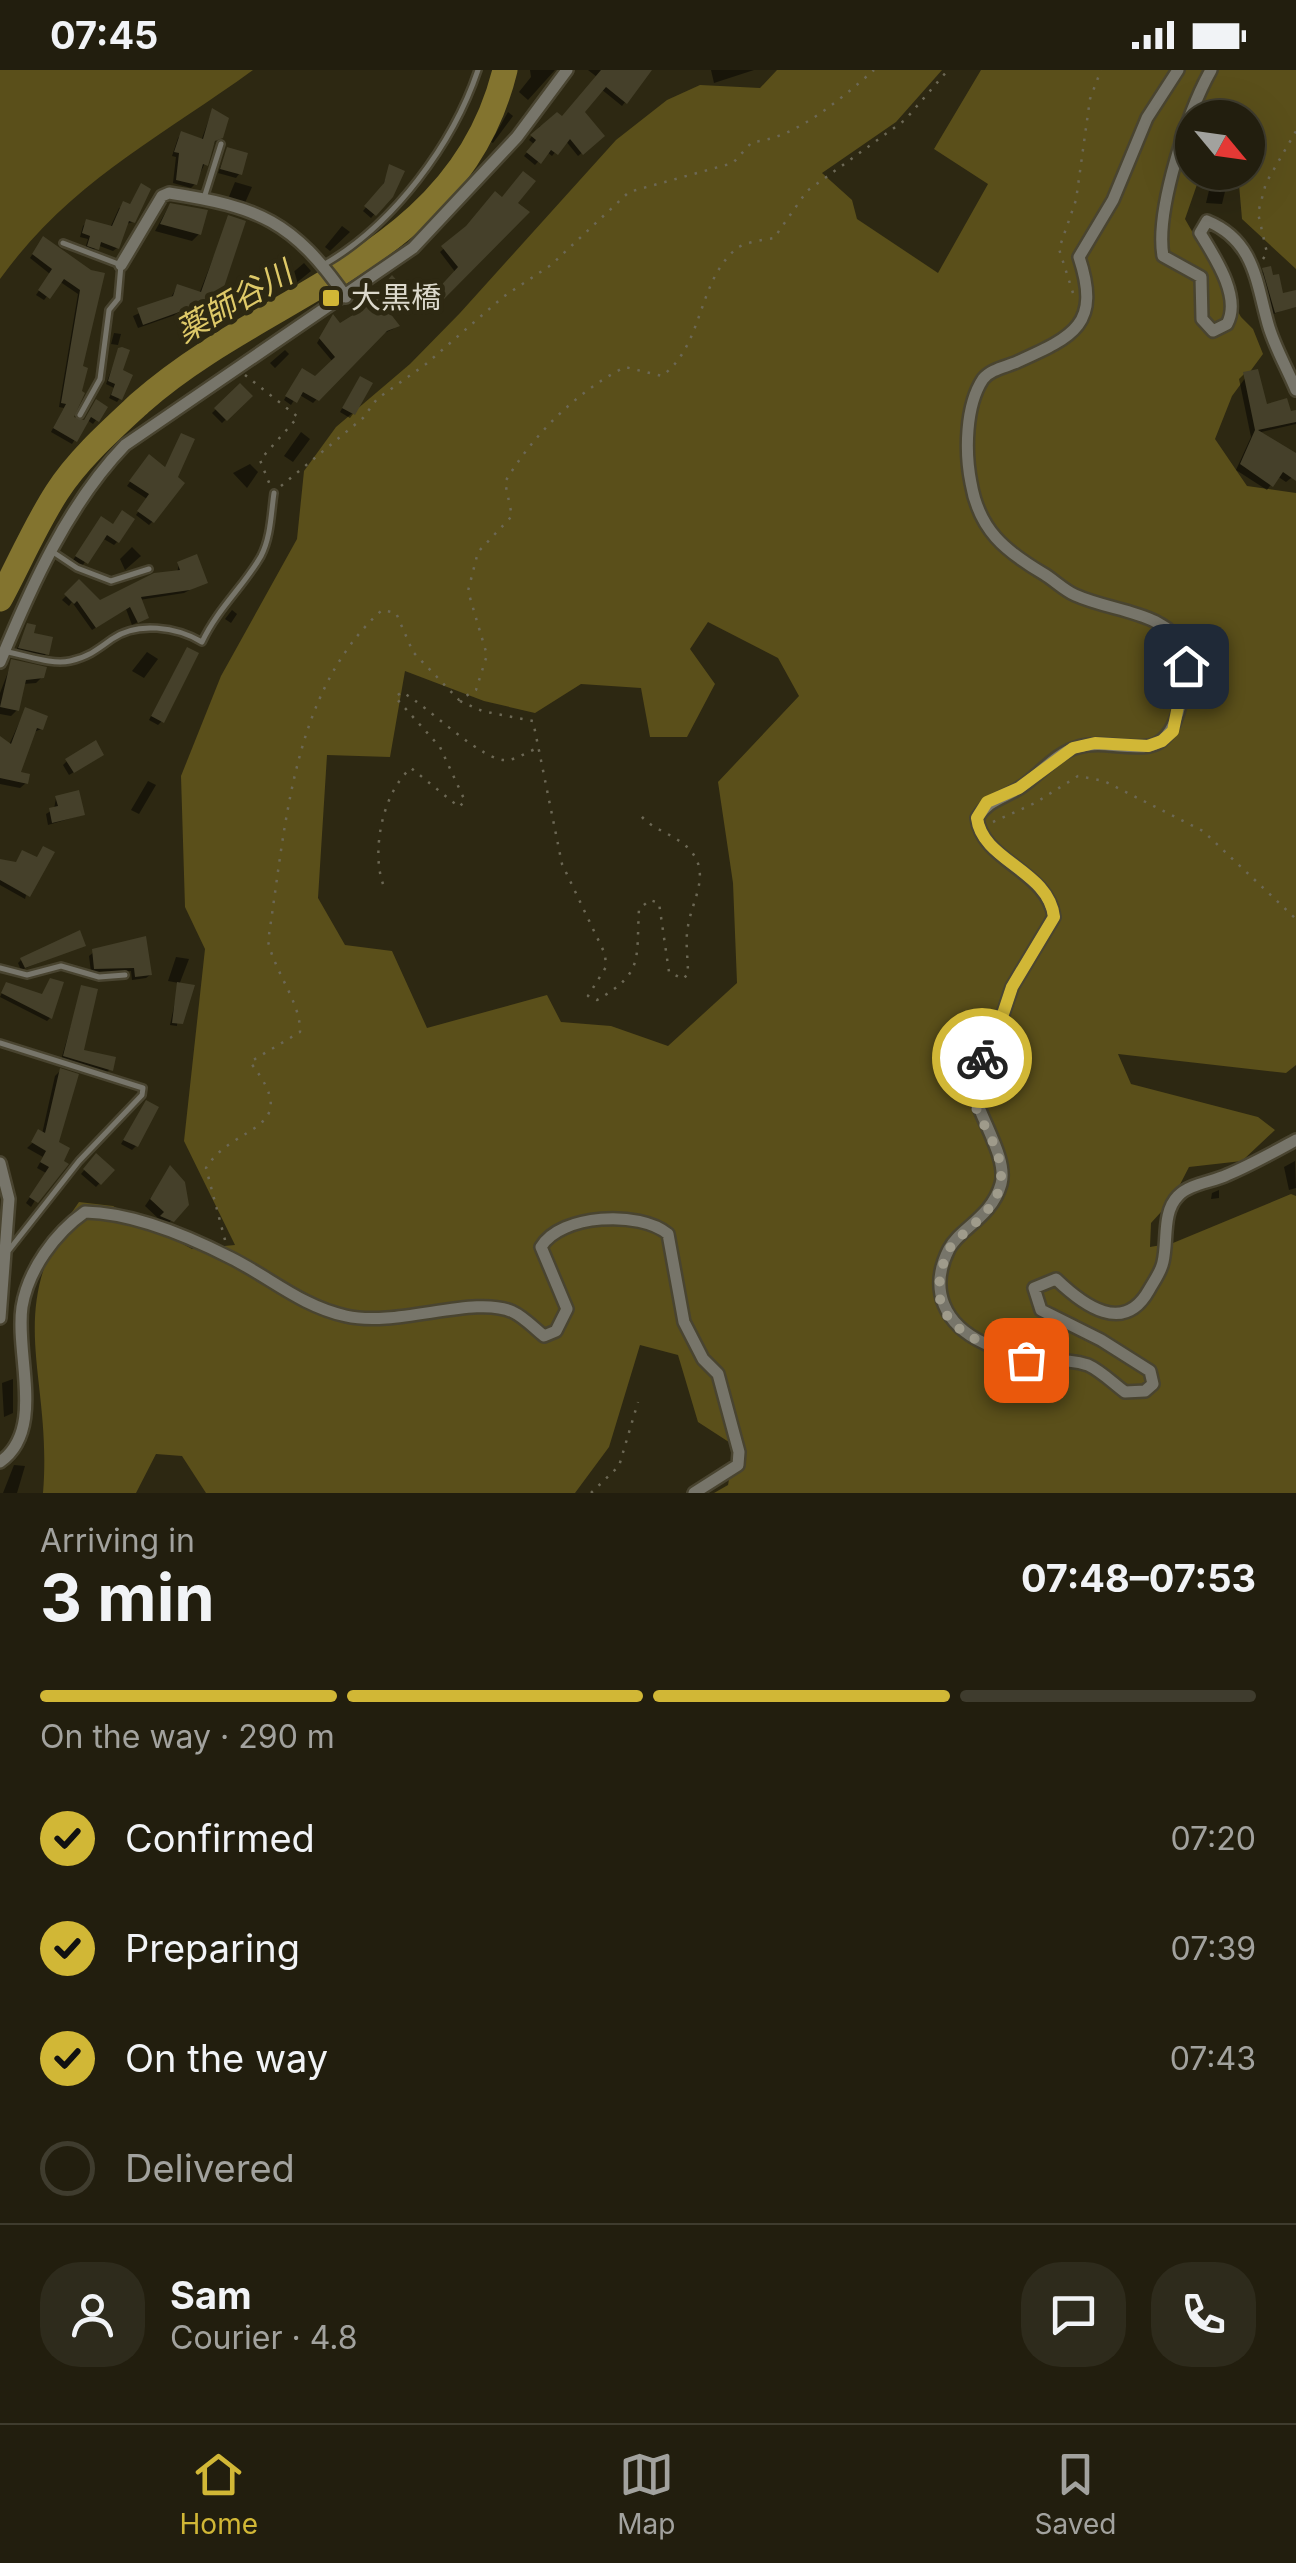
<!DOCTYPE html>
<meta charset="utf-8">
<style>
:root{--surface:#221e0e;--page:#2e2b1c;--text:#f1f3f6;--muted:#a2a29e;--line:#3f3c2e;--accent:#d1b736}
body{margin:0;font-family:Inter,"Noto Sans JP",sans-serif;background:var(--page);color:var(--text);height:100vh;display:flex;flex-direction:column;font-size:38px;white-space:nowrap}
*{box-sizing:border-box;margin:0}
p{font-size:32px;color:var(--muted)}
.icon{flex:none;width:55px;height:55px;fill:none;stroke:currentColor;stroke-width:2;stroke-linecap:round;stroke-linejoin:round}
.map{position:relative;height:1423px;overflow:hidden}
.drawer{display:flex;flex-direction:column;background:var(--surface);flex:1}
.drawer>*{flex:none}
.needle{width:65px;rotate:119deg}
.tools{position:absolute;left:1175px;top:30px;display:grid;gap:20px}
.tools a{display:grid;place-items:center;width:90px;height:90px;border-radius:50%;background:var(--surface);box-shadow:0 10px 40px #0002,0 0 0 2px var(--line);font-size:50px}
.pin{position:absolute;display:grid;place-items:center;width:85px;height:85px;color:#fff;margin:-42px;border-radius:20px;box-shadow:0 5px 15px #0006}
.courier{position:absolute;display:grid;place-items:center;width:100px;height:100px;margin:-50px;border:8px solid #d1b736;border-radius:50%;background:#fff;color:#222;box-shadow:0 2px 12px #0007}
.headline em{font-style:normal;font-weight:700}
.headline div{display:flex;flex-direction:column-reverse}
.headline{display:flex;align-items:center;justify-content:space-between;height:170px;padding:0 40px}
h1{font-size:65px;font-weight:700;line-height:75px}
.bar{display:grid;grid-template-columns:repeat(4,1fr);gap:15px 10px;align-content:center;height:120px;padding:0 40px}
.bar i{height:12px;border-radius:8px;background:var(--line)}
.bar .selected{background:var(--accent)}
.bar p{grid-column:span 4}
.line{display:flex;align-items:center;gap:25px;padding:0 40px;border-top:2px solid var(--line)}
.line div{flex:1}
.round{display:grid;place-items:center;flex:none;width:105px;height:105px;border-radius:40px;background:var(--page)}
ol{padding:0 40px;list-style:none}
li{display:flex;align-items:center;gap:30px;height:110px}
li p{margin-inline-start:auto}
li .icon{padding:10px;border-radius:50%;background:var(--accent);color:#111;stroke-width:4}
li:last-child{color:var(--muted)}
li i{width:55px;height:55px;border:5px solid var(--line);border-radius:50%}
.status{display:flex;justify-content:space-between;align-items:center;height:70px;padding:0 50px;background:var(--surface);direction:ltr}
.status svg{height:28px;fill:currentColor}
.tabs{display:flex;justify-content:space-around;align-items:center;height:140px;border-top:2px solid var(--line);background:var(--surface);font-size:28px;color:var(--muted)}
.tabs a{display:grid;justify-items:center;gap:5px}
.tabs .selected{color:var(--accent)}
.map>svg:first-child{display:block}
</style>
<div class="status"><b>07:45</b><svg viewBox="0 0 49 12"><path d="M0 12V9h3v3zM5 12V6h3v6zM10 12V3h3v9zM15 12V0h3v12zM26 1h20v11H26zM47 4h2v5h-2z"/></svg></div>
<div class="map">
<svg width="1296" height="1423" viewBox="0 0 1296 1423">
<rect width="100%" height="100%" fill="#2d2812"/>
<!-- forest -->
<path fill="#5a4f1a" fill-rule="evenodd" d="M0 0H253C158 69 70 112 0 209Z
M777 0H942L896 52 822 103 852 130 857 149 938 203 988 114 934 79 981 0H1296V199L1242 149 1238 103 1248 102V48L1235 47 1231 40 1227 47 1192 48V102L1201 103 1185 149 1241 247 1253 259 1263 284 1232 326 1215 369 1247 416 1296 423V995L1286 1003 1118 984 1131 1014 1258 1047 1275 1060 1242 1091 1189 1097 1172 1130 1151 1153 1150 1177 1173 1173 1291 1124 1296 1126V1423H714L728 1415 735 1376 698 1352 678 1285 640 1275 609 1377 575 1423H206L182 1386 156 1384 136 1423H43C53 1300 0 1242 79 1132L113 1136 192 1179 235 1175 184 1071 205 879 185 837 181 706 221 606 297 469 304 401 336 357 410 294 460 243 616 70 667 30 700 15 760 18ZM708 552 778 588 799 626 718 712 733 813 737 913 668 976 611 956 561 952 547 925 427 958 392 881 345 875 318 828 327 685 390 687 405 601 484 631 535 643 581 614 641 618 650 667H687L715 614 690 579Z"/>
<!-- shadow -->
<path fill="#0007" d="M530 0H555L528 30 519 22 531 7Z
M588 0H650L622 36 601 19 582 42 602 66 578 86 565 70 552 86 547 82 535 95 524 86 534 74 529 70 540 56 545 60 561 49 597 7Z
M711 0H754L714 13Z
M212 41 226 49 195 114 191 118 173 113 176 87 172 86 178 68 182 64 201 71Z
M508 42 513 46 493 73 491 72Z
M227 80 239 104 236 108 218 103Z
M390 97 391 125 371 148 363 141 381 120Z
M1212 108 1228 109 1222 134 1206 133Z
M235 112 252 117 244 135 228 129Z
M138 120 133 152 126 154 117 178 113 181 97 175 93 182 85 179 88 169 80 167 83 156 87 152 110 158 119 138 129 136Z
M515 133 526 143 438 232 433 227 456 203 440 182 465 160Z
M169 136 199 164 192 171 155 161Z
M229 148 217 231 220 252 214 257 175 245 138 258 133 246 170 229 177 217 199 224Z
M342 156 350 162 330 181 325 177Z
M40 173 90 202 71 349 83 352 93 336 105 338 93 354 87 350 72 374 51 362 64 338 59 337 78 224 59 211 44 230 36 225 50 204 30 188Z
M304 193 311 201 289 219 283 211Z
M1264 201 1281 226 1296 223V235L1271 245 1260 204Z
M383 238 396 256 393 259 380 265 313 333 298 324 291 335 284 330 298 305 315 309 333 292 317 273 330 251 340 256Z
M114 263 121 264 118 275 111 274Z
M119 280 120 328 117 332 109 328 114 318 106 314Z
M285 280 289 284 275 298 270 293Z
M1244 304 1265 337 1296 342V354L1257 363 1296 386V404L1286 412 1277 406 1267 420 1236 400 1251 367 1239 309Z
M357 313 353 344 350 348 340 342Z
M240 316 250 326 222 353 212 343Z
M301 362 310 369 293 392 284 386Z
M181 366 153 451 149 455 136 445 147 429 127 416 146 390 164 399Z
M250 394 258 402 247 418 233 403Z
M98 453 117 472 114 475 102 468 82 496 73 490Z
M132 477 141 486 125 500 120 489Z
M179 494 205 512 184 523 139 530 146 548 132 555 126 539 92 560 72 532 69 536 62 530 79 513 99 533 177 503Z
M232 540 237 544 231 553 225 549Z
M28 555 47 583 43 587 16 581Z
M147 582 158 589 144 608 132 601Z
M184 584 162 651 158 655 149 650Z
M12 592 42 607 36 613 23 614 17 640 11 646 0 644V623Z
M25 640 41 659 32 663 18 703 26 713 20 718 0 714V669L9 675Z
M98 688 69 705 63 695 67 691Z
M148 711 156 715 139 744 131 740Z
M56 728 82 745 48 755 46 744 54 739Z
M36 789 25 829 0 815V792L15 795Z
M144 869 150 905 146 908 132 910 131 901 91 902 89 886 94 882Z
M83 875 21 900 18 893 21 890Z
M176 887 189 889 179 915 177 956 170 955 179 913 168 911Z
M6 914 41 926 50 948 47 951 0 927Z
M82 918 81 982 110 999 106 1003 61 990Z
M60 1001 56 1073 67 1079 31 1137 26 1133 46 1103 37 1098 43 1087 27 1078 42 1064 55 1006Z
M143 1037 136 1076 132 1080 121 1074Z
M96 1086 112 1100 96 1117 81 1104Z
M1295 1091 1296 1118 1289 1120 1284 1097Z
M170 1099 187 1134 165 1157 156 1154 160 1150 145 1136Z
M1219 1120V1128L1211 1129 1212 1123Z
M13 1309V1343L4 1347 2 1313Z
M14 1395 25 1396 17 1423H3Z"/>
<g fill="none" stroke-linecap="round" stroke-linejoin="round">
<!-- river -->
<path stroke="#83742f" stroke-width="25" d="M0 529C19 494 35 456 57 422 78 389 112 359 140 333 267 220 459 189 505 0"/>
</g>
<!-- building -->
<path fill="#45402a" d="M601 0H652L627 34 606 17 585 42 605 66 583 85 570 69 558 85 551 80 541 94 526 82 536 70 530 65 557 42 562 46Z
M212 38 229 48 223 68 215 71 208 96 203 94 197 115 176 110 179 83 174 82 181 61 203 69Z
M227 77 248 83 242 105 220 99Z
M389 94 405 101 393 127 376 146 364 136 384 113Z
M523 101 536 111 518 133 530 142 443 230 435 222 458 197 441 176 466 156 495 121 502 127Z
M141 113 151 119 135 153 129 151 119 179 101 172 99 180 87 176 90 166 82 163 86 149 112 156 123 131 130 134Z
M170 133 208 140 201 165 160 154Z
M228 145 246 151 220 229 228 232 222 253 182 241 143 255 137 238 173 226 177 214 201 222Z
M43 166 91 200 105 203 83 296 88 298 82 321 85 323 74 347 84 350 96 329 108 337 99 352 91 347 77 372 53 358 66 334 61 333 80 220 64 209 50 229 38 220 52 199 32 184Z
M1271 196 1273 205 1279 204 1283 223 1296 220V237L1275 243 1262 198Z
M392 205 399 213 393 219 399 225 386 238 400 256 387 261 319 331 303 322 297 333 285 326 302 298 315 306 335 287 319 268 333 244 340 253 361 240Z
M122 277 130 280 123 300 133 305 122 330 111 325 115 314 108 311 118 278Z
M1258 299 1267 334 1287 328 1291 341 1296 340V352L1258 360 1296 383V411L1283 402 1273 417 1240 394 1255 360 1243 302Z
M360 306 373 313 355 345 342 338Z
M240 313 253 326 227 351 214 338Z
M181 363 195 369 178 407 185 413 154 453 137 441 149 424 129 411 149 384 165 397Z
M122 440 135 449 119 473 107 465 88 494 75 486 101 446 113 454Z
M197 484 208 513 190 520 141 527 149 548 138 553 130 537 96 558 77 531 74 534 64 524 79 509 100 530 154 503 180 500 177 492Z
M27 553 36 555 34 563 53 567 49 585 18 578Z
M187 577 199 583 164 653 151 646Z
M11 589 47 597 44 608 26 610 19 641 0 637Z
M25 637 48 646 43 660 37 658 21 702 30 704 28 714 0 708V666L11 674Z
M96 670 104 685 74 703 65 689Z
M79 720 85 745 52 753 49 738 58 736 55 726Z
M43 776 55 782 30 827 0 810V789L16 792 22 780 37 787Z
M80 860 86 876 25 898 20 888Z
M146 866 152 905 135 907 134 898 94 899 92 879Z
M50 908 64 912 52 949 1 923 6 912 42 924Z
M177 912 195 915 183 954 172 953Z
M81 915 98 919 84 980 116 987 113 1001 63 986Z
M60 998 79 1004 59 1072 70 1078 64 1091 69 1094 38 1133 29 1127 49 1097 40 1092 46 1081 31 1072 38 1059 45 1063Z
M146 1030 159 1037 138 1077 123 1070Z
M96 1083 115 1100 101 1115 83 1099Z
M170 1095 185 1112 189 1135 174 1152 160 1146 164 1142 150 1129Z"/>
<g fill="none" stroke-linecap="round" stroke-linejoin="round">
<defs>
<path id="service" d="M204 128 221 74
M63 173 121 195 118 229 109 240 100 309 80 345
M325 194C394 154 453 74 478 0
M53 482 77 498 111 511 149 499
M7 582C26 585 51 595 70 591 88 587 97 580 112 569 137 551 177 557 202 572 218 538 244 516 261 486 271 467 271 443 274 423
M0 898 27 905 61 896 99 907 125 905
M0 973 143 1018 142 1025 79 1091 9 1180"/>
<path id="minor" d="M1178 0 1147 48 1113 130 1079 187C1101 254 1075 266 1017 292 1006 297 991 299 983 309 965 336 965 383 971 413 979 460 1005 481 1044 504 1054 510 1064 520 1075 525 1115 543 1164 540 1187 581 1184 609 1183 670 1149 676 1125 680 1102 670 1078 677 1057 682 1039 705 1021 717 1003 729 989 729 977 748 982 791 1048 801 1054 847L1012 917 994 971 970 1005C973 1041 1009 1085 1001 1114 992 1147 959 1159 949 1179 928 1220 945 1255 984 1273 997 1279 1013 1288 1027 1290 1048 1294 1066 1287 1088 1295 1101 1301 1113 1313 1125 1322L1145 1321 1153 1314 1150 1301 1101 1270 1041 1240 1034 1218 1056 1209C1084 1236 1124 1265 1149 1220 1154 1211 1161 1202 1163 1192 1168 1171 1162 1142 1178 1126 1189 1114 1212 1112 1227 1105 1251 1095 1274 1082 1296 1070
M1211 0C1188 41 1155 141 1163 186L1201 207 1202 249 1213 261 1227 254C1242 227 1214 186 1200 163L1207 151C1254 170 1256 211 1268 254 1274 276 1287 298 1296 320
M121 195 162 126 169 123C259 137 293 151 346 227
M0 592C31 517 68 434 125 375L413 178 517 67 567 0
M0 1093 9 1129 0 1248
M0 1392C46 1360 15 1285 22 1237 28 1200 55 1163 85 1142 132 1143 188 1166 231 1188 271 1208 301 1236 346 1246 397 1258 476 1224 513 1242 524 1247 534 1258 544 1266L556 1261 567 1239 541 1177C560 1144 640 1140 668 1164L684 1252 703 1289 718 1304 739 1382 738 1395 694 1423"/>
</defs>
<!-- service casing -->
<use href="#service" stroke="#494430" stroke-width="10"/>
<!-- minor casing -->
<use href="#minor" stroke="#494430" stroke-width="16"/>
<!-- path -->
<path stroke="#6c6855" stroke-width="2.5" stroke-dasharray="2.5 8" stroke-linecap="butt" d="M1263 189 1267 183 1258 143 1266 113 1296 61
M1073 223 1059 179 1076 130 1090 29 1101 0
M245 305 298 347 260 390 270 415
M281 416 363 348 377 329 426 294 503 227 551 195 629 122 733 93 752 72C795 69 842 28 874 0
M460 631 482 641 533 651 562 794 605 884 606 897 588 926 597 930C644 903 636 890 639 839L650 830 659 833 669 902 683 909 688 904C688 889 685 871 688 856 692 830 712 803 689 779 674 763 650 760 638 742
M993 752 1035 733 1078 706 1104 711 1203 761 1296 849
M383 814C371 780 383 722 411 698L459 737 465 731 440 677 395 627 402 622C429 637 483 693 508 690 517 689 529 681 538 678
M225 1170 206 1098C234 1052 306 1063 250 992L300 962C301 933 275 903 268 871 286 758 291 622 382 540L396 543 413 582 459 630 476 620 487 585 468 521 478 482 512 446 505 412C533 365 576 322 625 297L662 306C704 275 697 212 736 179 745 172 763 170 774 168L807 121 905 50 948 0
M591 1423 619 1396 638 1332"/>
<!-- service -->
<use href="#service" stroke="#77756a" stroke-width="5"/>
<!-- minor -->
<use href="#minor" stroke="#77756a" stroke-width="11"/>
</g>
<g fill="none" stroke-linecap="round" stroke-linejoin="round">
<!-- done -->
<path stroke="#9f9b8b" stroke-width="10" stroke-dasharray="0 18" d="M982 988C950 1034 1003 1060 1001 1108 1000 1137 971 1155 953 1174 945 1182 942 1198 940 1209 931 1260 989 1276 1026 1290"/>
<!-- route -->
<path stroke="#d1b736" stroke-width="12" d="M982 988 994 971 1012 917 1054 847C1049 800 982 791 977 748L987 732 1019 718 1073 678 1095 673 1148 676 1162 671 1173 661 1186 596"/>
</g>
<!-- markers -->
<rect fill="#d1b736" stroke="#2d2812" stroke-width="4" x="321" y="218" width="20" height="20" rx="5"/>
<g text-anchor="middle" stroke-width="10" stroke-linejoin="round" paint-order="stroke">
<!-- poi labels -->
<g font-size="30" fill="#dcd9cc" stroke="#2d2812" text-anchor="start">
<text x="351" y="238">大黒橋</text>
</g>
<!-- water labels -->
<g font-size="32" font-style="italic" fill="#dec968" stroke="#2d2812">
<text transform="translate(234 232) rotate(-30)" y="11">薬師谷川</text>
</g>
</g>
</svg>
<div class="tools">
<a><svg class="needle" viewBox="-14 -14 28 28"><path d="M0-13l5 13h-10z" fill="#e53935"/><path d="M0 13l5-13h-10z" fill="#a2a29e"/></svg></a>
</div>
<div class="pin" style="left:1026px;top:1290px;background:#ea580c"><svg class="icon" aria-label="bag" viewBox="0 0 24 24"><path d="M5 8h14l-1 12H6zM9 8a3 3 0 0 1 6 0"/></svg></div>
<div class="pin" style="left:1186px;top:596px;background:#1f2937"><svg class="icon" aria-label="home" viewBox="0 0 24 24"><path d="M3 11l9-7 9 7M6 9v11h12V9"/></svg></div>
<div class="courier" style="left:982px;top:988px"><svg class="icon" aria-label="bike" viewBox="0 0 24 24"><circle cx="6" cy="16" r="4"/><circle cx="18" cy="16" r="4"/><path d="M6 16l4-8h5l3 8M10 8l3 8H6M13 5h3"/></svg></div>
</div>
<section class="drawer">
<div class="headline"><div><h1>3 min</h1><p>Arriving in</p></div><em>07:48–07:53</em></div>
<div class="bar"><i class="selected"></i><i class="selected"></i><i class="selected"></i><i></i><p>On the way · 290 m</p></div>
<ol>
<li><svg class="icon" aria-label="check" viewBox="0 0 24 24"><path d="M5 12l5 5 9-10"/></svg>Confirmed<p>07:20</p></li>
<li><svg class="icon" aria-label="check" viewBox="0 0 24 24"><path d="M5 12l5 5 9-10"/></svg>Preparing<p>07:39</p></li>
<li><svg class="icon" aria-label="check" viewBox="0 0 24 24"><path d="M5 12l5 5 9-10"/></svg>On the way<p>07:43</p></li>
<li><i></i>Delivered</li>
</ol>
<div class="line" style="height:180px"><a class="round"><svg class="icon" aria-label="person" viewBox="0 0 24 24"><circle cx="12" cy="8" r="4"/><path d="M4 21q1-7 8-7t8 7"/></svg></a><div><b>Sam</b><p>Courier · 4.8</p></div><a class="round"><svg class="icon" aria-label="chat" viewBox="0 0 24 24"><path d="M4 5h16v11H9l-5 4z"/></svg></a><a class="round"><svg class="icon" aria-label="phone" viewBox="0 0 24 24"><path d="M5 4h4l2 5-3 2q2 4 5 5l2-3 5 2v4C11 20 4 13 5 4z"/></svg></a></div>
</section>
<nav class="tabs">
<a class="selected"><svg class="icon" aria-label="home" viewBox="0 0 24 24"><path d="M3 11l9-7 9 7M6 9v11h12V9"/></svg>Home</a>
<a><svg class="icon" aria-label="map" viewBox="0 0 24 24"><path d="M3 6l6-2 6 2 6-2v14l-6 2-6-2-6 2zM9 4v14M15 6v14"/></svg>Map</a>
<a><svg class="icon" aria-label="saved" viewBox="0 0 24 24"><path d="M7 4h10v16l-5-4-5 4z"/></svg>Saved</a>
</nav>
